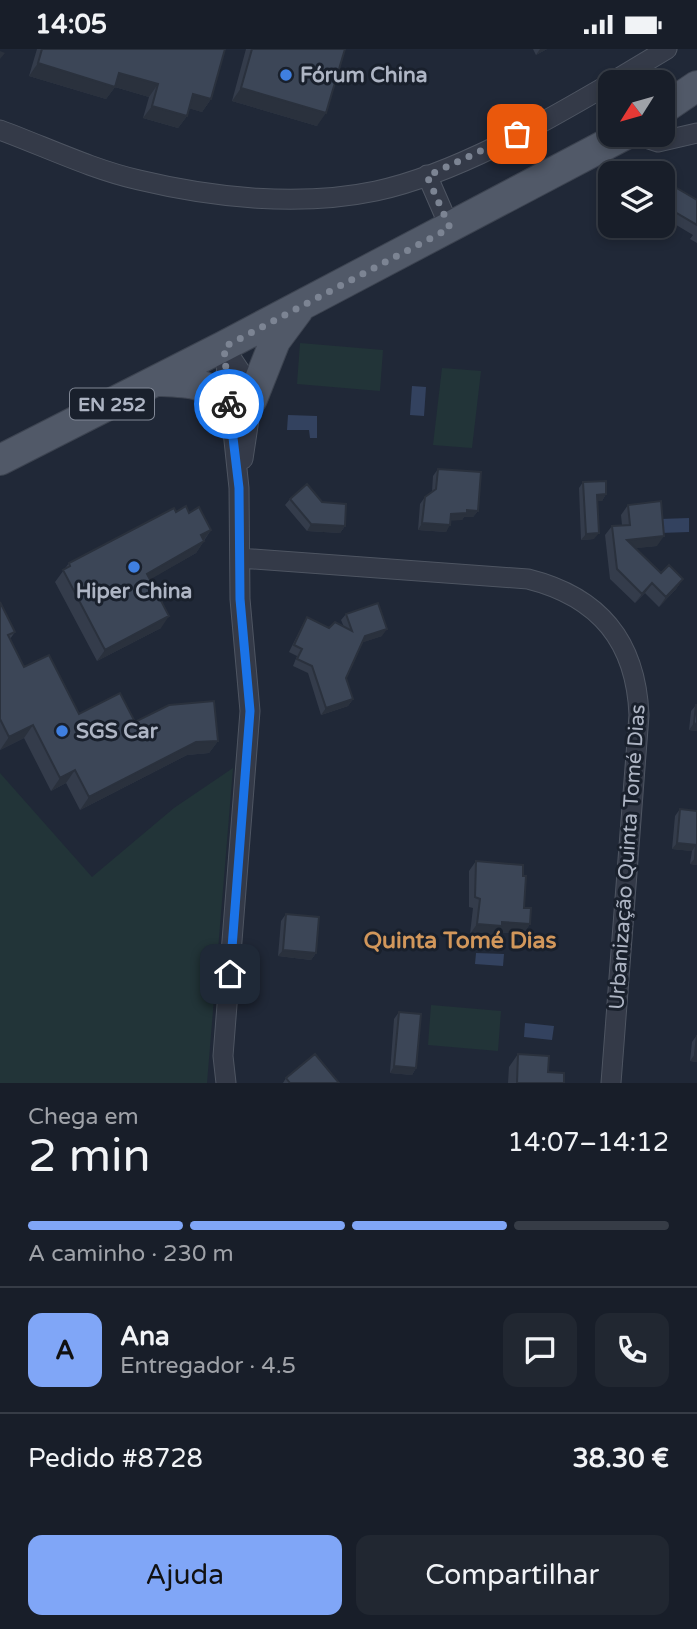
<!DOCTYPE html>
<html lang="pt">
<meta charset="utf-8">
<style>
:root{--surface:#181e29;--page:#212731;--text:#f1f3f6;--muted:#9fa2a8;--line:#363c46;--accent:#80a6f7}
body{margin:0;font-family:"Varela Round",sans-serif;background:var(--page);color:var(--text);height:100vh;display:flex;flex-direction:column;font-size:26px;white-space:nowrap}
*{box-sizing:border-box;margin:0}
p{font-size:23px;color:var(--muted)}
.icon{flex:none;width:38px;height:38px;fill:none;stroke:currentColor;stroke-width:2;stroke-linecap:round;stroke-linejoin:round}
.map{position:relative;height:1034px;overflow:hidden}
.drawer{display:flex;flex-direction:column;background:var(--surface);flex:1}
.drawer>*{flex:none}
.needle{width:46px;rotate:233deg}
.buttons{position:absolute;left:598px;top:21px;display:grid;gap:14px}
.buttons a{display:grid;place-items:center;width:77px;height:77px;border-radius:14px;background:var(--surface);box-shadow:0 4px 10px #0003,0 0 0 2px var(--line);font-size:35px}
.pin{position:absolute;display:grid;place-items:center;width:60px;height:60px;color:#fff;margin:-30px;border-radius:14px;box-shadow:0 4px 10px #0006}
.courier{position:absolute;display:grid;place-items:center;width:70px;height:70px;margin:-35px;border:5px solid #1a73e8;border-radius:50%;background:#fff;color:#222;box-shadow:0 2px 9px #0007}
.summary em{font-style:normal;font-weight:600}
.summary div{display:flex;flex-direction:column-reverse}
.summary{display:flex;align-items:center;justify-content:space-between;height:119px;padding:0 28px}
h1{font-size:46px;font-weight:600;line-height:52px}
.bar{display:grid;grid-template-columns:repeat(4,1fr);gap:10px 7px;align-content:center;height:84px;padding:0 28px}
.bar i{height:9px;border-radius:5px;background:var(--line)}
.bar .selected{background:var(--accent)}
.bar p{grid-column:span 4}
.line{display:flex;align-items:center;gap:18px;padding:0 28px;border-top:2px solid var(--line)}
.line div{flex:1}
.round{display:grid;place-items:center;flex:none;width:74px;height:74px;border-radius:14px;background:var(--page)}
.action{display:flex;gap:14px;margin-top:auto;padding:14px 28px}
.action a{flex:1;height:80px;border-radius:14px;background:var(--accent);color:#111;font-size:28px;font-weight:600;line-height:80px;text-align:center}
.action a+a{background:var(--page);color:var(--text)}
.status{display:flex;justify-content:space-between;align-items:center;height:49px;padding:0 35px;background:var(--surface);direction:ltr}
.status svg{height:19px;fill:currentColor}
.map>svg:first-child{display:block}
</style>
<div class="status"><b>14:05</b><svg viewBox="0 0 49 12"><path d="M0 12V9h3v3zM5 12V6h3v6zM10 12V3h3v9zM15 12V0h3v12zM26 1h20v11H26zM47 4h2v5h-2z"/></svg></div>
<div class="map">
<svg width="697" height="1034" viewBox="0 0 697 1034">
<rect width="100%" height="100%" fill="#202837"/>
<!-- green -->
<path fill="#223438" d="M300 294 383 301 380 342 297 335Z
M442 319 481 322 472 399 433 396Z
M233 719 207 1034H0V724L92 828 174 759Z
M431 956 501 962 498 1002 428 996Z"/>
<!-- water -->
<path fill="#33425f" d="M412 337 426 338 424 367 410 366Z
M288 366 317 367V389H310L309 381H287Z
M689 469V483L660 484V470Z
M476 904 504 905 503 917 475 915Z
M525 974 554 977 552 991 524 988Z"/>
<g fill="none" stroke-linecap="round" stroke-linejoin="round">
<defs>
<path id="minor" d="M612 33 667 0
M0 81C46 98 91 120 139 131 214 149 300 158 376 142 455 125 541 75 611 34
M637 86 658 93 697 84
M427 126 450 179
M224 297 239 439 240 550 250 662 223 1007 226 1034
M226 301 248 334 252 350 243 410
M240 509 528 530C600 548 636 593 639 666L611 1034"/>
<path id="primary" d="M663 60 697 37
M159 332C189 333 211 333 230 359
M252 350 275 292 298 261
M0 411 224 297 624 86"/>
</defs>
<!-- minor casing -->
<use href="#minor" stroke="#4e5562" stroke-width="21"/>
<!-- primary casing -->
<use href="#primary" stroke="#3d4451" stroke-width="32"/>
<!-- minor -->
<use href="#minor" stroke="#343a48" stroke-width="19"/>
<!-- primary -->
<use href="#primary" stroke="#515968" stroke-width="30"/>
</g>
<!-- wall -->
<path fill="#343c4b" d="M37 0H225L211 50 202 63 189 59 187 67 178 79 143 69 149 48 115 38 106 50 29 27Z
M246 0H345L317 77 232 52Z
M533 0H547L536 6Z
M663 131 697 151V194L690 190 693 186 663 168Z
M438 420 478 462 473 468H464L462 471H451L446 483 418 481 420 455 425 448 432 443 433 427Z
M583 433 606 445 602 452H597L594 490 581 491 579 439Z
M290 450 322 453 345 477 340 484 307 482 285 456Z
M628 456 657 497 635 499 661 524 683 530 676 540 659 558 645 544 635 554 610 530 605 486 612 477 622 476 621 466Z
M176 463 211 481 196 504 150 530 161 579 97 612 55 533 69 514Z
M0 553 15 583 10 590 24 618 79 665 135 673 218 692 209 704 187 706 80 761 66 734 51 742 24 689 0 701Z
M346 565 382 587 363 593 346 629 353 650 348 657 321 666 308 624 293 617 297 607 289 603 303 575 307 568 329 579 344 578 341 571Z
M696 656 697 682 689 681 691 662Z
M680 760 697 762V816L690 815 692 802 672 800 675 767Z
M476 812 523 827 524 859 530 875 523 885 498 883 495 887 470 885 473 859 469 858V822Z
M286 865 316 904 311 911 278 907 281 872Z
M399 963 416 1019 412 1026 390 1024 394 970Z
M697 986V1013L690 1012 692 993Z
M518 1005 548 1023 564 1034H508L509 1018Z
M286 1029 339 1034H283Z"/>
<!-- shaded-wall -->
<path fill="#2a313d" d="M540 0H547L536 6Z
M0 2 5 4 0 10Z
M38 14 119 24 158 35 149 48 115 38 106 50 29 27Z
M241 39 326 64 317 77 232 52Z
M193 45 211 50 202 63 184 58Z
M152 57 187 67 178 79 143 69Z
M606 445 602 452H592L597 446Z
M467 461 478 462 473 468H464L462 471 447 472 451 465Z
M422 474 450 476 446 483 418 481Z
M311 475 345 477 340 484 307 482Z
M211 481 203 492 201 486Z
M599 484 594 490 581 491 586 485Z
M664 487 657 497 620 501 627 491Z
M204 492 196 504 139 537 147 525Z
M683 530 676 540 659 558 666 548Z
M652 534 645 544 635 554 642 545Z
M169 567 161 579 97 612 105 601Z
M387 580 382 587 361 594 365 587Z
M353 650 348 657 321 666 326 659Z
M694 674 697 675V682L689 681Z
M33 676 24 689 0 701 9 688Z
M218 692 209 704 187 706 80 761 89 748 196 693Z
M75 721 66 734 51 742 60 729Z
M677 794 696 796 692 802 672 800Z
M695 809H697V816L690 815Z
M502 873 530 875 523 885 498 883 495 887 470 885 477 875Z
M283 901 316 904 311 911 278 907Z
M695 1005H697V1013L690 1012Z
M394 1017 416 1019 412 1026 390 1024Z"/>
<!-- building -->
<path fill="#3c4657" stroke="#2a313d" stroke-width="2" d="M42 0H225L211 50 193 45 187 67 152 57 158 35 119 24 115 38 38 14Z
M252 0H345L326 64 241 39Z
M663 131 697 151V176L663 156Z
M438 420 481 423 478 462 467 461V464L451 465 450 476 422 474 425 448 436 440Z
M606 432V445L597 446 599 484 586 485 583 433Z
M307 435 322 453 346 455 345 477 311 475 290 450Z
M661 452 664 487 627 491 661 524 669 516 683 530 666 548 652 534 642 545 617 520 612 477 630 476 628 456Z
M186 457 189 464 199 458 211 481 201 486 204 492 147 525 169 567 105 601 63 521 70 517 69 514 174 459 176 463Z
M0 553 15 583 8 586 24 618 49 606 79 665 120 644 135 673 169 656 214 652 218 692 196 693 89 748 75 721 60 729 33 676 9 688 0 670Z
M378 554 387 580 365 587 346 629 353 650 326 659 312 617 297 610 302 600 294 596 307 568 329 579 335 573 352 582 346 565Z
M696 656H697V675L694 674Z
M680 760 697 762V809H695L696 796 677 794Z
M476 812 523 816V827H526L524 859H531L530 875 502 873V877L477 875 480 850 475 848Z
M286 865 319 868 316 904 283 901Z
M399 963 421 965 416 1019 394 1017Z
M697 986V1005H695Z
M315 1005 339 1034H290L286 1029Z
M518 1005 549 1007 548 1023 564 1024V1034H517Z"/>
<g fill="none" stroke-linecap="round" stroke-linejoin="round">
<!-- done -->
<path stroke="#7c8493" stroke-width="7" stroke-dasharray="0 12.6" d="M229 355 224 298 450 179 427 127 517 85"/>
<!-- route -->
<path stroke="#1a73e8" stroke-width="9" d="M229 355 239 439 240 550 250 662 230 925"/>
</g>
<!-- markers -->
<g fill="#3f7fe0" stroke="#19202c" stroke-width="2.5">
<circle cx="286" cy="26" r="7"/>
<circle cx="134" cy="518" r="7"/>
<circle cx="62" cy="682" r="7"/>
</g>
<g text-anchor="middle" stroke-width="6" stroke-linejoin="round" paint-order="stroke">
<!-- shield labels -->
<rect fill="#19202c" stroke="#818896" stroke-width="2" x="70" y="339.5" width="84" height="31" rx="5"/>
<g font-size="19" font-weight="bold" fill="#aeb5c4">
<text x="112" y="362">EN 252</text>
</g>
<!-- poi labels -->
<g font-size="21" font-weight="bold" fill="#aeb5c4" stroke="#19202c" text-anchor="start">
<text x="300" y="33">Fórum China</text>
<text x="134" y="549" text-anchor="middle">Hiper China</text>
<text x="76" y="689">SGS Car</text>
</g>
<!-- street labels -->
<g font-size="21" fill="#aeb5c4" stroke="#19202c">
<text transform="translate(627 808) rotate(-86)" y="7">Urbanização Quinta Tomé Dias</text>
</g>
<!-- neighbourhood labels -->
<g font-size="23" font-weight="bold" fill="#d2975b" stroke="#19202c">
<text x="460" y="899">Quinta Tomé Dias</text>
</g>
</g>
</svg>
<div class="buttons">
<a><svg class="needle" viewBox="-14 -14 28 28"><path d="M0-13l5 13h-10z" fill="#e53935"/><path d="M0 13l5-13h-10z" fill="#9fa2a8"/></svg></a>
<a><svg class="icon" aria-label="layers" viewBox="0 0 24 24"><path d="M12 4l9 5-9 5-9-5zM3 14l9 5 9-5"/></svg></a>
</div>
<div class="pin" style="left:517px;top:85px;background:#ea580c"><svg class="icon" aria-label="bag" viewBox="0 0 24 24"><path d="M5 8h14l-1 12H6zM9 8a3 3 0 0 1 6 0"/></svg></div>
<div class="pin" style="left:230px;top:925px;background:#1f2937"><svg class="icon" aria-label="home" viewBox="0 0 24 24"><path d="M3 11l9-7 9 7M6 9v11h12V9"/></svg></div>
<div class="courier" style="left:229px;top:355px"><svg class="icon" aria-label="bike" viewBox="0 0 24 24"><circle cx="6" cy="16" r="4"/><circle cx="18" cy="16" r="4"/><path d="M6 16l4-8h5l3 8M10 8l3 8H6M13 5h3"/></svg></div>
</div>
<section class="drawer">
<div class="summary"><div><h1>2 min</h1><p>Chega em</p></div><em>14:07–14:12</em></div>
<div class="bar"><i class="selected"></i><i class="selected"></i><i class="selected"></i><i></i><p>A caminho · 230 m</p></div>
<div class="line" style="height:126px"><b class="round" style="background:var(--accent);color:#111">A</b><div><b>Ana</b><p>Entregador · 4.5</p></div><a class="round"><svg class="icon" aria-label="chat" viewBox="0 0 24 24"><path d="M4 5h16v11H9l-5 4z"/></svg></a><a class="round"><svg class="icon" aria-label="phone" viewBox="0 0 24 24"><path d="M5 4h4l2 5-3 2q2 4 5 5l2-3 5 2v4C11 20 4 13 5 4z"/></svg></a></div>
<div class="line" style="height:91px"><div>Pedido #8728</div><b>38.30 €</b></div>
<div class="action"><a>Ajuda</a><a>Compartilhar</a></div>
</section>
